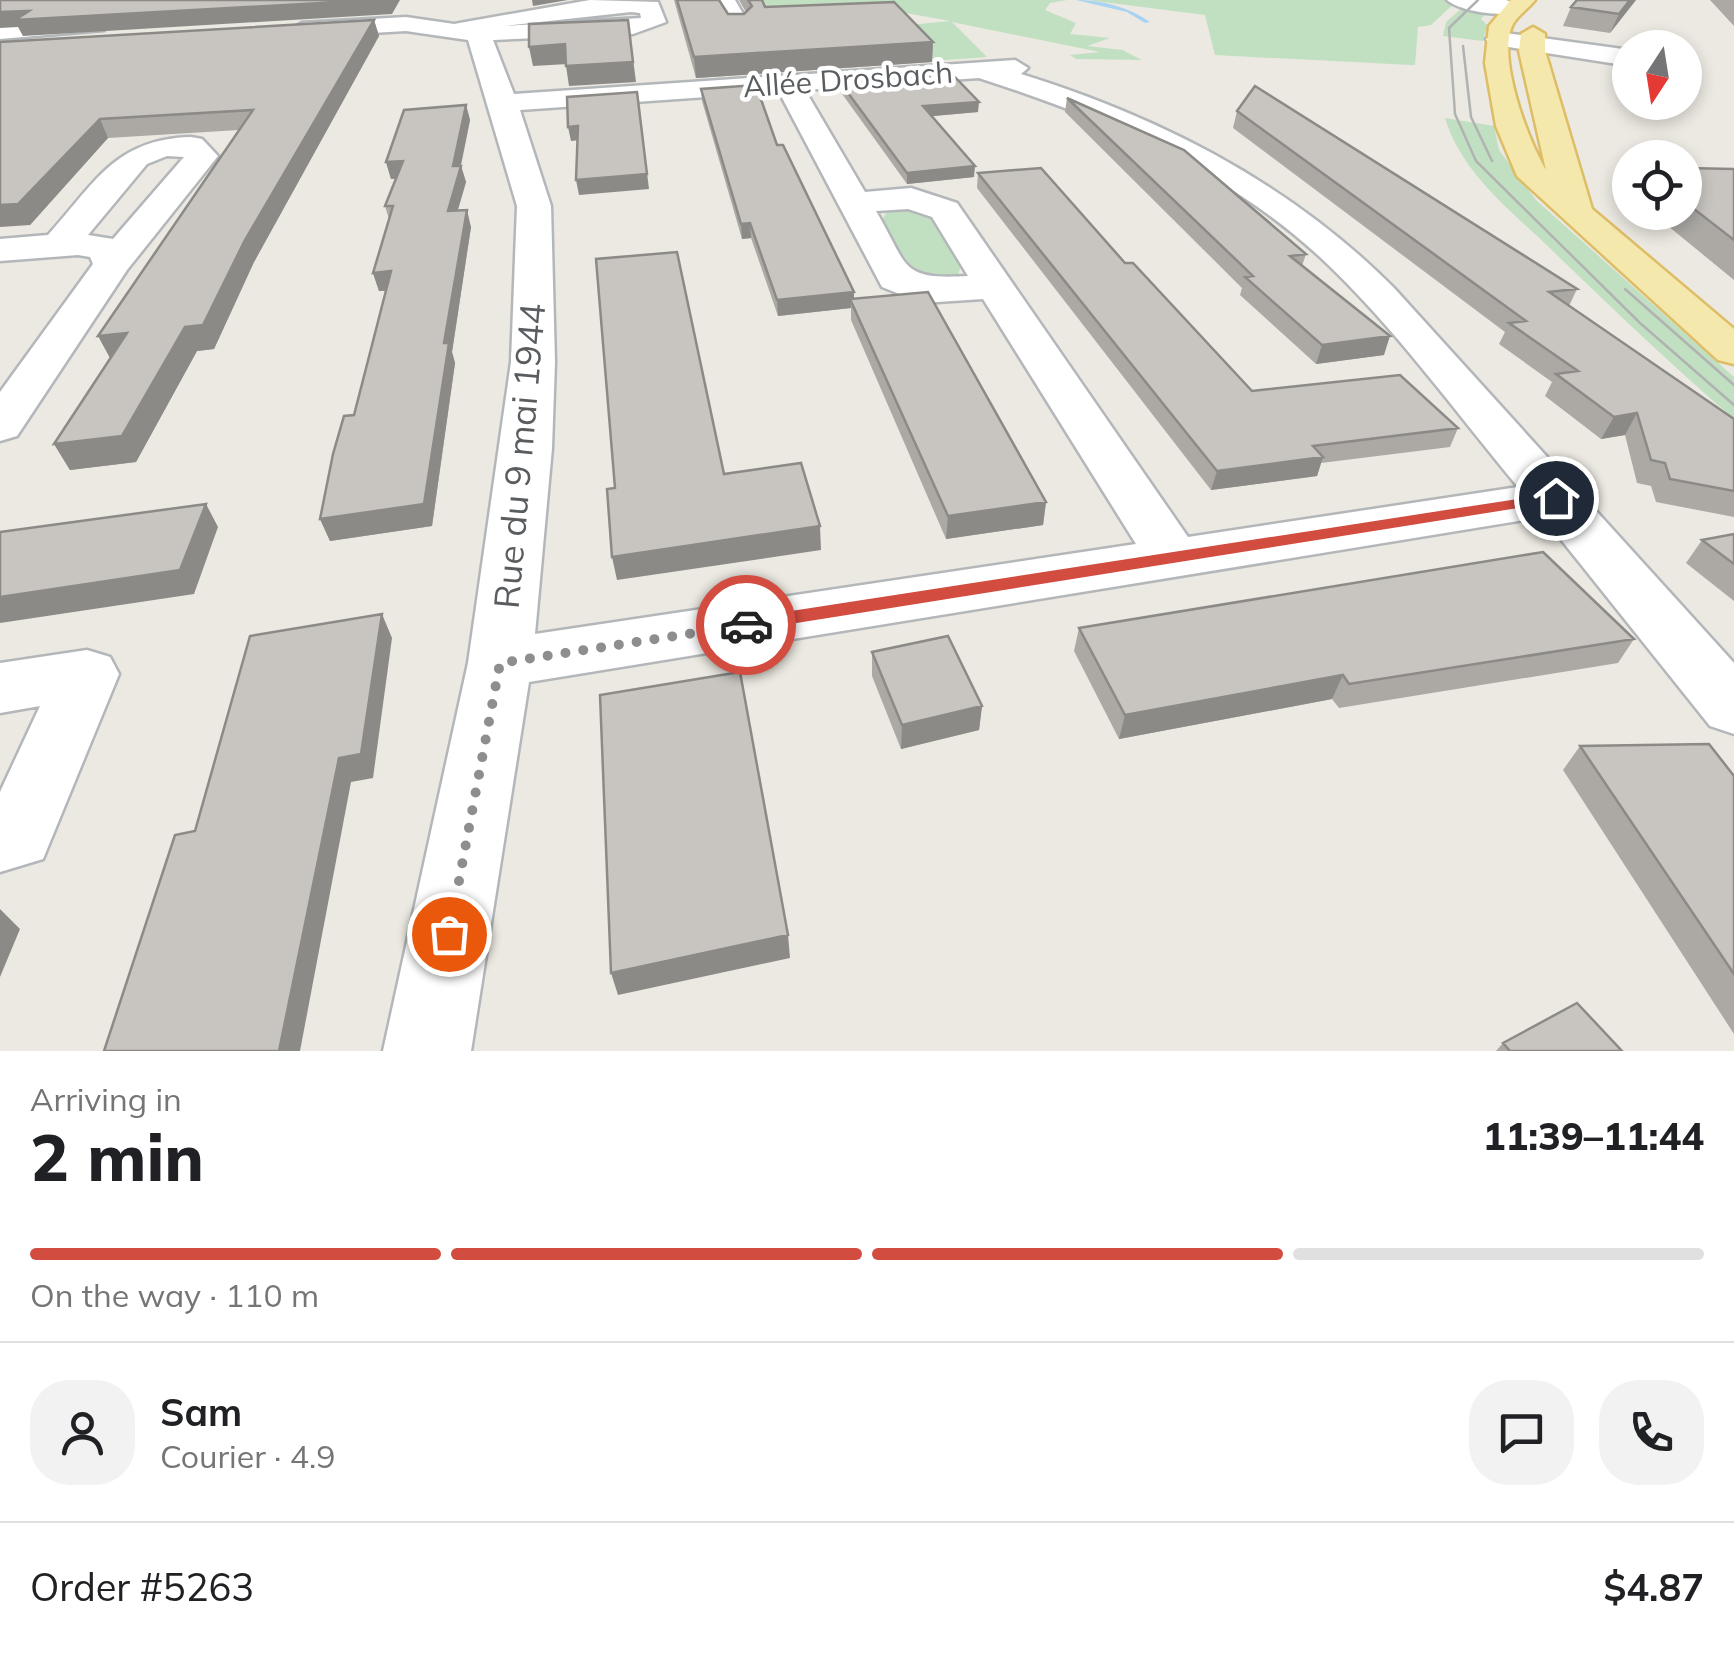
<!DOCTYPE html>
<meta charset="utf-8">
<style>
:root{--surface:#fff;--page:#f2f2f2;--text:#202124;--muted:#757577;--line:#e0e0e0;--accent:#d24c40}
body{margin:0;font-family:Mulish,sans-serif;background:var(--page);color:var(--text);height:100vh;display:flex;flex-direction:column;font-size:38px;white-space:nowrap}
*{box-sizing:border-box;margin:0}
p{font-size:32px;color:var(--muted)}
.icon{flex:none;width:55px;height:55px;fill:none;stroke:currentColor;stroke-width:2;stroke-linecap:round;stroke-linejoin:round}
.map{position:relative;height:1051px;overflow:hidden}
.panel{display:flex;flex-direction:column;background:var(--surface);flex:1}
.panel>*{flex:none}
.needle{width:65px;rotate:192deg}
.fabs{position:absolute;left:1612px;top:30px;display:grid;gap:20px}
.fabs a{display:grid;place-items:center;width:90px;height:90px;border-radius:50%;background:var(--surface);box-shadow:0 5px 15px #0003;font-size:50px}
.pin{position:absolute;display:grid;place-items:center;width:85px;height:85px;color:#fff;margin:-42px;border:5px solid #fff;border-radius:50%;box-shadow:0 2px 10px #0007}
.courier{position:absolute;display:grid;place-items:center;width:100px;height:100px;margin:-50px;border:8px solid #d24c40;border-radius:50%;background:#fff;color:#222;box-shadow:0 2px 12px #0007}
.headline em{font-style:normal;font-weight:800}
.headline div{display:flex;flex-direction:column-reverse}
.headline{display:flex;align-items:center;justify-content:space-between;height:170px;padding:0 30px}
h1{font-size:65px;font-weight:800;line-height:75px}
.bar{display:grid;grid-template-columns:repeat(4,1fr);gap:15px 10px;align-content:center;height:120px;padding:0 30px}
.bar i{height:12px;border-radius:8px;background:var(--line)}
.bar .selected{background:var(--accent)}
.bar p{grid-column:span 4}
.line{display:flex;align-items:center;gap:25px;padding:0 30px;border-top:2px solid var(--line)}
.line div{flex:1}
.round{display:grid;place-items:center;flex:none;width:105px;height:105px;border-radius:40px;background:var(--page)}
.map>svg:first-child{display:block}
</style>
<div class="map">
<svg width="1734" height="1051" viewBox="0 0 1734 1051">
<rect width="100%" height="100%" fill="#ebe9e1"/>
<!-- green -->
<path fill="#c1dfc1" d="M753 0H1067L1050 3 1045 10 1076 23 1070 34 1110 38 1087 46 1122 50 1142 60 1076 59 1070 55 1100 52 952 22 987 57 931 61 899 26 950 21 857 4 758 9Z
M1088 0H1458L1431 25 1418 27 1415 65H1411L1215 55 1205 15Z
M1468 3 1489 10 1481 19 1487 25 1483 41 1443 36 1446 22Z
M1445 118 1494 126 1499 150 1536 200 1734 377V419C1674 367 1617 313 1560 258 1519 217 1462 176 1445 118Z
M911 209 929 216 961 266 958 275C916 291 900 250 882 220L886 213Z"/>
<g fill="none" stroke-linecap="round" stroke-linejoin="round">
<!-- stream -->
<path fill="#a9d3f3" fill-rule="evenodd" d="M1076 0C1102 0 1129 7 1150 22L1145 23 1127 12Z"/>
<defs>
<path id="minor" d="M590 0 658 2 666 22 633 34 493 40 514 94 1015 60 1028 68 1021 74C1160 117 1291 184 1394 288L1734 663V734L1710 726 1543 517 529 682 471 1051H383L468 663 511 362 517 206 468 40 406 31 302 37 290 30 302 23 406 17 454 24ZM631 12 640 13 641 18 503 26ZM979 78C1100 117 1225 169 1320 257 1393 325 1454 410 1518 487L1188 537 957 203 911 188 865 192 805 90ZM779 92 882 287 922 303 983 299 1136 544 535 634 552 448 555 362 551 206 520 110ZM908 209 932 217 968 276C899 280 909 267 876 211Z
M713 0H735L749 24 745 29H729Z
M1447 0H1506L1526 8C1513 20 1460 12 1447 0Z
M96 18 108 25 104 30 0 39V25Z
M1498 32 1630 50V66L1489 44 1486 39Z
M191 137 202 139 218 156 127 270 17 436 0 441V392L93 264 90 257 78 255 0 261V239L48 235C95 183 115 139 191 137ZM167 156 184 157 113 239 88 235 147 164Z
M87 650 110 657 119 674 43 859 0 872V792L40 706 0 713V663Z"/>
<path id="major" d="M1511 0H1535C1529 8 1518 15 1513 24 1496 56 1528 141 1546 170L1519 51 1521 34 1533 27 1545 34V51L1592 209 1734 329V364L1718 360 1517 176 1496 126 1485 63 1489 26Z"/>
</defs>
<!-- minor casing -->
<use href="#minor" stroke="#b4b7ba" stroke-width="5"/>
<!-- major casing -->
<use href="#major" stroke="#debd67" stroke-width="5"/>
<!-- minor -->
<use href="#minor" fill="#fff" fill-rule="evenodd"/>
<!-- major -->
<use href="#major" fill="#f4e8ad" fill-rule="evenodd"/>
<!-- tram -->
<path stroke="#b1b2b2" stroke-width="2.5" d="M1478 0 1449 28 1455 114 1476 161 1640 323 1734 405
M1463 46 1471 117 1492 161
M1625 289 1734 385"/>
</g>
<!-- wall -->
<path fill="#aca9a5" d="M674 0H719L728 14H744L746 12 739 0H762L765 7 933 42 932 62 696 78Z
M1577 0H1636L1610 33 1563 26 1571 7Z
M1710 0H1734V26Z
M374 20 379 36 254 262 214 349 197 351 136 462 70 470 54 444 110 358 239 130 108 138 30 225 0 42Z
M840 82 978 112 931 116 974 177 907 184 840 91Z
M701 89 777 145 854 292V299L1046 502 1043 525 946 539 851 320V308L778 316 751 238 742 239 702 101Z
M1067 98 1306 254 1302 266 1384 355 1316 364 1240 295 1242 288 1065 112Z
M466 105 470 120 461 166 466 182 458 210 471 227 452 352 455 363 432 526 330 541 320 519 354 415 385 291H379L373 273 389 219 385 206 396 178 391 179 386 162Z
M1237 111 1577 289 1569 306 1734 419V517L1656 502 1651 486 1637 483 1625 435 1601 439 1545 396 1552 382 1499 344 1505 332 1233 128Z
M1685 168 1734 169V280L1651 212H1685Z
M978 173 1125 263 1252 391 1458 428 1450 447 1321 463 1317 476 1211 490 977 188Z
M1734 534V601L1686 563 1702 540Z
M1079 628 1634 639 1618 663 1339 708 1332 699 1119 739 1074 651Z
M872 652 982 706 979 730 901 749 872 676Z
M1580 746 1734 776V1034L1563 770Z
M1503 1043 1622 1051H1496Z"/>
<!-- shaded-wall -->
<path fill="#8c8a86" d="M375 0H400L392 14 23 36 18 27 0 28V12Z
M532 0H568L533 6Z
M1630 0H1636L1610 33 1619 14Z
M374 20 379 36 254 262 214 349 197 351 136 462 70 470 54 444 185 327 245 240Z
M628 20 636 82 569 86 566 66Z
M933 42 932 62 696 78 694 57Z
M565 44 568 64 533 66 529 47Z
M637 92 649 189 579 195 576 180Z
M979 102 978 112 923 117V106Z
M466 105 470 120 459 173 461 166 466 182 452 229 448 211 453 166Z
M100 119 108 138 30 225 0 227V205Z
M578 126 580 140 571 141 568 127Z
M403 161 408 178 391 179 386 162Z
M975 166 974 177 907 184V173Z
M467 210 471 227 452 352 455 363 432 526 330 541 320 519 444 343Z
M750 223 751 238 742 239 741 224Z
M391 271 397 290 379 291 373 273Z
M854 292V307L850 299 851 308 778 316 777 300Z
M127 333 111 360 98 336Z
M1390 336 1384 355 1316 364 1322 345Z
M1637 413 1625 435 1601 439 1614 417Z
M1323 457 1317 476 1211 490 1217 471Z
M1046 502 1043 525 946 539 948 516Z
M206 504 218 527 194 594 0 623V597Z
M820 526 821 550 617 580 612 557Z
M382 614 392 638 373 778 351 782 300 1051H279L339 758Z
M1343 675 1332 699 1119 739 1125 715Z
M982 706 979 730 901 749 902 725Z
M0 909 20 929 0 977Z
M788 935 790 958 618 995 611 973Z"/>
<!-- building -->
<path fill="#c8c5c0" stroke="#8c8a86" stroke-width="2.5" d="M0 0H375L15 20 29 11 0 12Z
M677 0H719L728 14H744L752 6 748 0H762L765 7 894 2 933 42 694 57Z
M1577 0H1630L1619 14 1571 7Z
M374 20 245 240 203 325 185 327 122 436 54 444 127 333 98 336 253 110 100 119 18 204 0 205V42Z
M628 20 633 62 566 66 565 44 529 47V24Z
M952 74 979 102 923 106 975 166 907 173 840 82Z
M756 85 777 145H783L854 292 777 300 750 223 741 224 701 89Z
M1255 86 1577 289 1549 292 1734 419V491L1670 479 1665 463 1651 460 1637 413 1614 417 1556 374 1578 371 1509 323 1526 321 1237 111Z
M637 92 647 174 576 180 578 126 568 127 567 97Z
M1067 98 1184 150 1306 254 1290 256 1390 336 1322 345 1245 277 1253 276Z
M466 105 453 166H461L448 211 467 210 444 343H449L424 504 320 519 333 454 344 416 354 415 391 271 373 273 393 206H385L403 161 386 162 404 110Z
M1041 168 1125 263H1133L1252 391 1400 375 1458 428 1313 446 1323 457 1217 471 978 173Z
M1685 168 1734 169V240L1685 202Z
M677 252 724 474 801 463 820 526 612 557 607 489 615 488 596 259Z
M928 292 1046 502 948 516 850 299Z
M206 504 180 570 0 597V532Z
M1734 534V564L1702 540Z
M1543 552 1634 639 1349 684 1343 675 1125 715 1079 628Z
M382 614 361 754 339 758 279 1051H104L175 835 195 831 250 636Z
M948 636 982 706 902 725 872 652Z
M740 672 788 935 611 973 600 695Z
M1709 744 1734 776V974L1580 746Z
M1577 1003 1622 1051H1510L1503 1043Z"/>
<!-- route -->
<path fill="#d24c40" d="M1556 493 1562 495V501L746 631 737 625 746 618Z"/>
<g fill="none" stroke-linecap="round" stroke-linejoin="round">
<!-- done -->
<path stroke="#8d8e8d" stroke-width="10" stroke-dasharray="0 18" d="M449 934 500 663 746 625"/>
</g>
<g text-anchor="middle" stroke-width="9" stroke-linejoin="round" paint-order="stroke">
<!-- far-street labels -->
<g font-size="30" fill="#5a5d60" stroke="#fff">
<text transform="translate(848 80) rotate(-4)" y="10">Allée Drosbach</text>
</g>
<!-- street labels -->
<g font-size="35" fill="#5a5d60" stroke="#fff">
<text transform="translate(520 456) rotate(-85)" y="12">Rue du 9 mai 1944</text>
</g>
</g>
</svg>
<div class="fabs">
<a><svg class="needle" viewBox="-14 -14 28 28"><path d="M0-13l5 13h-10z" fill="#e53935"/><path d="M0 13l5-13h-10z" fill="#757577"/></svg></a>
<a><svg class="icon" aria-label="locate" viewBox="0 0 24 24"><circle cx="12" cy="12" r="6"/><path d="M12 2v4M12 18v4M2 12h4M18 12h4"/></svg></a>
</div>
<div class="pin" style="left:449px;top:934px;background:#ea580c"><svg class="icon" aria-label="bag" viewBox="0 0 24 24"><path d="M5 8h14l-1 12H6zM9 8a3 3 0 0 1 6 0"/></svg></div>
<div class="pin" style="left:1556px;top:498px;background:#1f2937"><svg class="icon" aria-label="home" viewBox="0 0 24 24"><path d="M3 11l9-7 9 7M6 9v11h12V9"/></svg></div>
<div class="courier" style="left:746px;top:625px"><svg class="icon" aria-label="car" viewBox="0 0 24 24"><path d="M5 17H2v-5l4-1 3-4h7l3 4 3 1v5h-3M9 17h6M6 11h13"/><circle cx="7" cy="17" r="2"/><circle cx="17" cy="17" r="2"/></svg></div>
</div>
<section class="panel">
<div class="headline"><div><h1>2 min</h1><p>Arriving in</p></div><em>11:39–11:44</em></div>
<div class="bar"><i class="selected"></i><i class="selected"></i><i class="selected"></i><i></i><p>On the way · 110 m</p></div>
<div class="line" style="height:180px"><a class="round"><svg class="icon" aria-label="person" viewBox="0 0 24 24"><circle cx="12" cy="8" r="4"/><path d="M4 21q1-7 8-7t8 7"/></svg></a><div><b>Sam</b><p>Courier · 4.9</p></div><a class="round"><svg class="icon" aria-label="chat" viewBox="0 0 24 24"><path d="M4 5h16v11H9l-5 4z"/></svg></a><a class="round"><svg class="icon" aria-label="phone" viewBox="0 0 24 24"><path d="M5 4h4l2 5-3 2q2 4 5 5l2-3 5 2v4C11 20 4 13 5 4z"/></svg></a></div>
<div class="line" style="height:130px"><div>Order #5263</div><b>$4.87</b></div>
</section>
